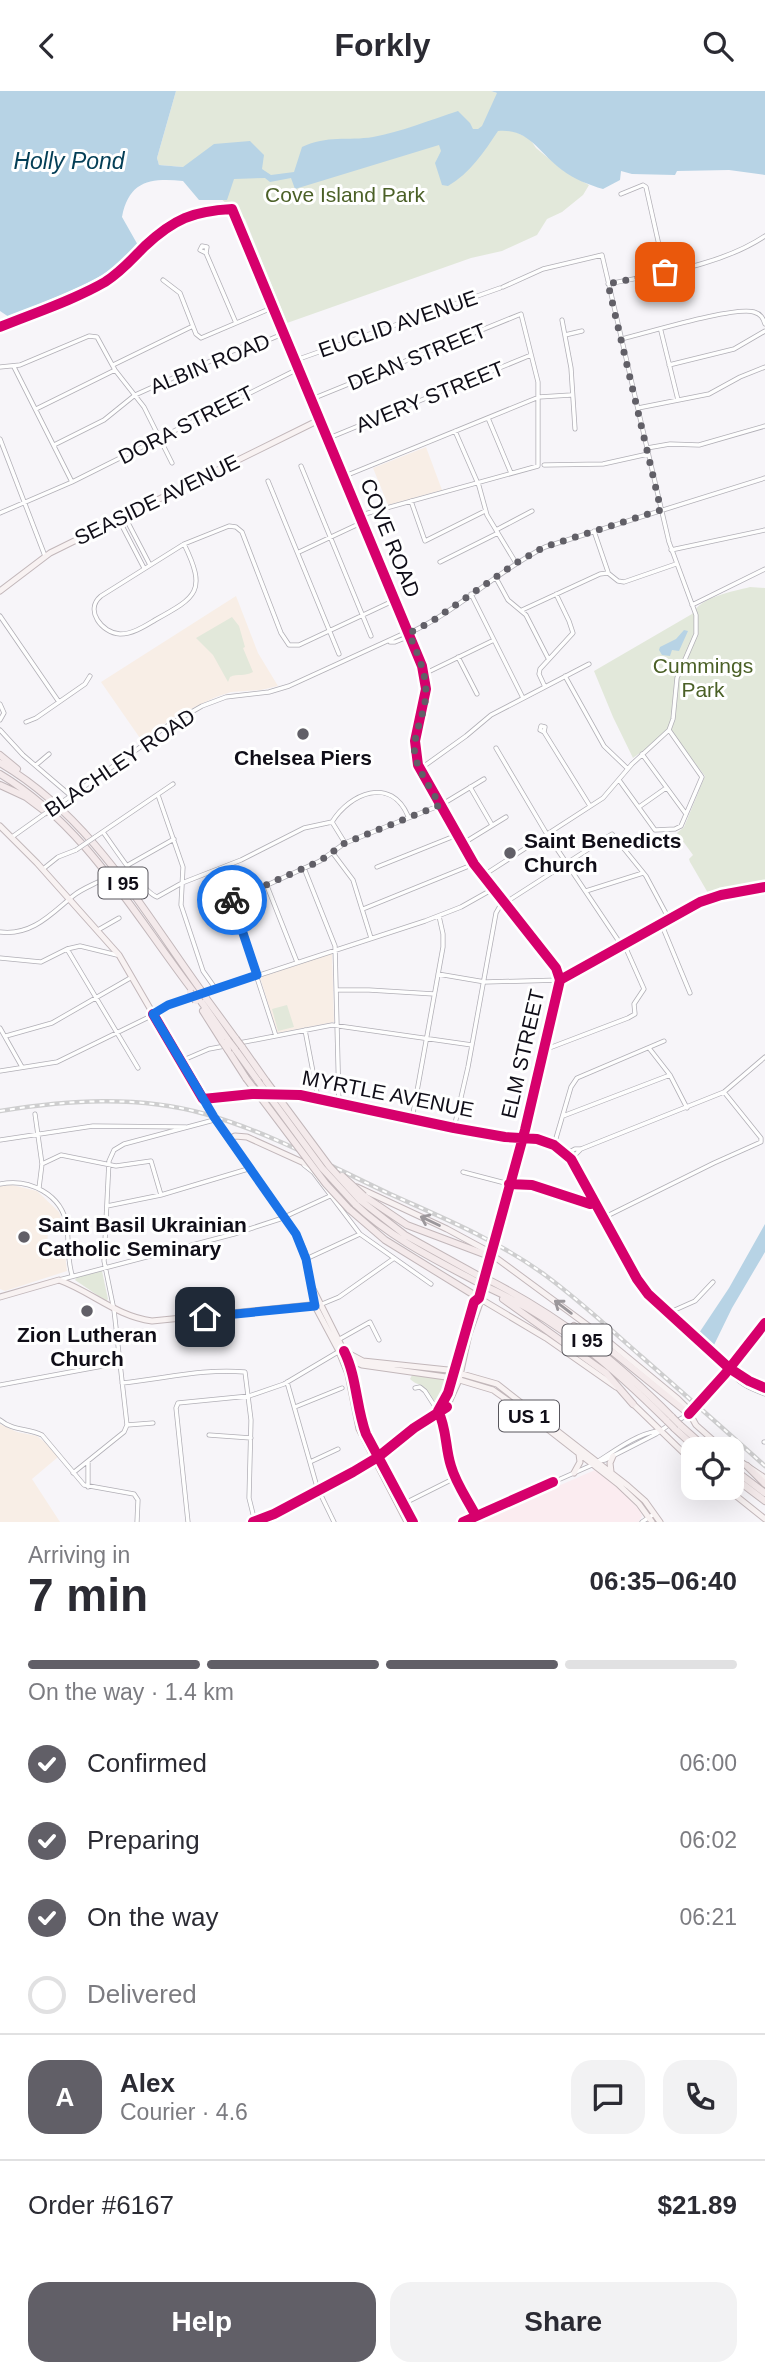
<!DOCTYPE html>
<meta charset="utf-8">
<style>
:root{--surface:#fff;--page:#f2f2f3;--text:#2b2b33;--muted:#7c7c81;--line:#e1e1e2;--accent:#615f67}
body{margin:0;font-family:Arial,sans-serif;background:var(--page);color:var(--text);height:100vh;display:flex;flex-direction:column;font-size:26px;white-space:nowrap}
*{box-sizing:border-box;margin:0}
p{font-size:23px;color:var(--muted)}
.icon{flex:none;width:38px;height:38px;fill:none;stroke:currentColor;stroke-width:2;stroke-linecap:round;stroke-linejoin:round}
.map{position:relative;height:1431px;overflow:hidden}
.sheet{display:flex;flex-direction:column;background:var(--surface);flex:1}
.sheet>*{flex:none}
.fabs{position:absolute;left:681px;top:1346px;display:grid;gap:14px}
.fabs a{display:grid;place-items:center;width:63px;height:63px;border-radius:14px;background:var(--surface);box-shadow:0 7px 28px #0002;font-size:35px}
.pin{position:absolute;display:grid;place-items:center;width:60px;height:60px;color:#fff;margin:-30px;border-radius:14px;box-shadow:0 4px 10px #0006}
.courier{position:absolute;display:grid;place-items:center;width:70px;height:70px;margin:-35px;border:5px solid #1a73e8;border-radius:50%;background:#fff;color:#222;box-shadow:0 2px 9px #0007}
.overview em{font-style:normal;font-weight:700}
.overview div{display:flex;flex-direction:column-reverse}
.overview{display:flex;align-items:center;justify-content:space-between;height:119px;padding:0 28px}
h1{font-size:46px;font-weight:700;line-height:52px}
.bar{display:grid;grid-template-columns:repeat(4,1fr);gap:10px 7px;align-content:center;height:84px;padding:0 28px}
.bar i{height:9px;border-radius:5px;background:var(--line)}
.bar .selected{background:var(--accent)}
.bar p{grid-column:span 4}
.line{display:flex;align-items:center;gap:18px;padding:0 28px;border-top:2px solid var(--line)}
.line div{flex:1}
.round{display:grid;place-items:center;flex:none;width:74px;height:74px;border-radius:21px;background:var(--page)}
ol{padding:0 28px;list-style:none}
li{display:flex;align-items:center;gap:21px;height:77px}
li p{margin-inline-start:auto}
li .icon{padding:7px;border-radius:50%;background:var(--accent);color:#fff;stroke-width:4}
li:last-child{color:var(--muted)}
li i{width:38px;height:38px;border:4px solid var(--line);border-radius:50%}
.cta{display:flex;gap:14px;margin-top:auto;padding:14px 28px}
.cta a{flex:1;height:80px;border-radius:21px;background:var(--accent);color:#fff;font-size:28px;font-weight:700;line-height:80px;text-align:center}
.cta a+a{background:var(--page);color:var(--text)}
header{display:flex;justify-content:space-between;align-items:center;height:91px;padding:0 28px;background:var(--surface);font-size:32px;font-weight:700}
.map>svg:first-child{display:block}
</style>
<header><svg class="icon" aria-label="back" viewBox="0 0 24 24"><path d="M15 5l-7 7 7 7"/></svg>Forkly<svg class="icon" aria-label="search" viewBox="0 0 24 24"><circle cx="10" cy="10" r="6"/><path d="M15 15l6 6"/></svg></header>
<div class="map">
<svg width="765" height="1431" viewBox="0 0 765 1431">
<rect width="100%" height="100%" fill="#f7f5f9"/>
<!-- commercial -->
<path fill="#fbecf0" d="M595 1379 621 1399 640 1420 642 1425 639 1431H475Z"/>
<!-- education -->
<path fill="#f8eee6" d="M426 356 442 399 388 414 373 377Z
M236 505 258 562 278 595 261 599 231 601 216 606 172 627 142 650 101 591Z
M332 862 334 931 277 942 260 886Z
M12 1094 37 1100 59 1121 63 1134 48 1138 47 1158 64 1154 67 1180 5 1200 0 1198V1095Z
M0 1333 17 1341 37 1345 47 1353 58 1366 32 1388 60 1431H0Z"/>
<!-- green -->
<path fill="#e2e8da" d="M176 0H491L497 2 512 39 530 48 536 57 564 80 589 94 583 104 562 121 547 128 537 144 502 160 471 167 287 232 245 128 183 76 159 74 157 67Z
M750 496 765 497V791L708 802 690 771 689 768 693 764 677 742 684 736 705 685 670 640 633 667 613 626 594 580 692 523C702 505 732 501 750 496Z
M232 526 239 535 245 556 243 557 253 581C244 586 238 582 230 586L228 591 213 564 196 547Z
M287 914 294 936 278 940 272 918Z
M102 1180 108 1208 106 1210 75 1189 77 1186Z
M412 1284 446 1287 448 1291 441 1308 435 1310C430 1306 428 1299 423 1296 418 1292 415 1293 410 1288Z"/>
<!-- water -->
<path fill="#b7d3e5" d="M0 0H176L157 67 159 74 183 76 214 53 250 50 264 64 262 78 271 84 294 81 302 56C327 44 348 50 373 46 401 41 430 29 458 20L470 32 473 38H478L482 35 497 2 491 0H765V84L729 79 677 80 675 84 632 83 621 80 620 89 603 98C589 94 574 88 562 79 539 62 529 37 498 40 484 61 470 82 448 95L442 94 435 72 441 60 439 54 295 98 291 87 270 91 265 87 234 88 227 109H199L183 90C150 87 129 90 122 126L139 156C101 193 56 205 9 226L0 220Z
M684 539 688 540 679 560 672 559 670 565 662 564 659 559 660 556 676 548Z
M765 1133V1161L732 1217 714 1254 699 1242 729 1197Z"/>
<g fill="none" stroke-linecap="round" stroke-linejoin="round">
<defs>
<path id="minor" d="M621 103 643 94 646 96 665 181
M206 162 207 156 202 155 200 159 206 162 236 232
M163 189 180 202 196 243 201 247 274 216
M608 193C660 182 720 175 765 145
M562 229 571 277 575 338
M0 236C34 222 72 210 105 191 121 181 132 168 145 155 174 128 193 120 232 118L321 328
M661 240 678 309
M565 244 582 240
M621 248C647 242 734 215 754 221 761 223 763 227 765 233
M296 269 500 197
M113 274 193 235
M669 274 734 258 765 240
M0 276 20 274 89 245 97 246 115 279 144 316 172 372
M14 276 72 391
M312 308 521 223 538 291V375L361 424
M638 317 709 303 740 286 765 276
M36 318 115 279
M488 327 511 382
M455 340 479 395 487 424 516 472
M329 347 531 264
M0 348 45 465
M54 354 104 329 135 304 244 255 266 250 285 242
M647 357 670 353 699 354 765 335
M544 374 603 373 648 363
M301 375 371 545
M345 385 539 306 571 304
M268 390 339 563
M411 410 425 450 485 420
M0 422 72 391 300 277
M125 426 150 474
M119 429 144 477
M496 439 532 420
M594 440 608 481
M184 453C207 500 197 506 155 529 145 535 133 543 120 543 102 542 84 519 101 505L184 453 229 435 236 436 242 441 281 542 289 554H299L395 509
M671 459 765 439
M299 461 363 431
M440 471 498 442
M496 487 508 509 526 524 548 567
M471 503 523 607
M692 514 765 478
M522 519 600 483 608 482 618 490 624 491 676 473
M0 525 59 611
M409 542C458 520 497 480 545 456L765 387
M390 551H395L410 545
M458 566 477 603
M424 583 494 549
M565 585 604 655 627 677
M545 596 539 583 540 578 573 542 569 530 556 503
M0 613 4 622 0 629
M26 631 36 627 85 593 90 585
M0 639 23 664 71 705
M544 641 545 636 541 635 540 639 544 641 590 715
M496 657 545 740 622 855
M642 663 686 723
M36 674 49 663
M420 678 466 645 491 624 589 573
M619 689 655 739 675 738 681 735 702 686 669 639
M470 696 492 734
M158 704 183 776 181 814 203 880 215 897
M62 711 149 650 162 638 202 615 226 606 269 601 289 595 407 541
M639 716 666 697
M332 731 345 752
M103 741C114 756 142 800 157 806L182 792 241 769 304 737 332 731C350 702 391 685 408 725
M12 746 43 724
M95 746 173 693
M462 753 506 726
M332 761 353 789 371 847
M128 774 174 748
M377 776 457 744
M304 777 335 855 339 1013
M43 778 58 766 76 759
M484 784 603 707 632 673 669 639 673 628 677 587 696 543V524L669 451 602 164 543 178 503 196
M267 795 297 871
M586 800 643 782
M363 818 474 773
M661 832 690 902
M98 839 119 827
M0 841C32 845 51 823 73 805 80 799 90 795 98 791
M67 858 138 977
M0 867 41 871 67 858 80 855 117 864
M438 883 485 891 560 889 700 811 721 804 765 796
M336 899H369L434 903
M0 937 22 976
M305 939 318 1007
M6 945 52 932 132 886
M276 945 232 810 320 770 345 752 441 714 484 688
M239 952 332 934 472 954
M649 957 670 984 687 1017
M544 959 628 927 635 923 634 913 644 898 624 853
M181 970 209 958 225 955
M0 980 57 971 147 927 168 914 425 830 461 816 493 798
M275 1002 300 1004 454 1037 505 1046 537 1048 554 1054 571 1068 637 1188 648 1203 729 1277 749 1290 765 1297
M203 1008 267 1003
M35 1023 42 1073 39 1097
M563 1025 670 984
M412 1028 443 856V843L439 825
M454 1037 468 976 496 822 500 815 612 743 646 785 669 828
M0 1049 93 1035 186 1036
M554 1054 571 996 577 987 664 950
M566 1063 575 1058H581L724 1001 765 966
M571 1068 581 1058
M42 1073 61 1064 116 1075 151 1070 161 1104
M304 1074 313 1081 360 1143 431 1193
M463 1081 509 1093 532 1094 590 1113 595 1112
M0 1093C29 1087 62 1103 67 1135 69 1152 67 1167 72 1184
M107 1115 161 1104 248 1078
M603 1127 714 1072 761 1051V1047L724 1001
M306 1168 360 1143
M59 1189 234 1143 280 1128 343 1099
M322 1213 339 1206 393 1168
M668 1222 695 1210 713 1191
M338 1249 370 1231 379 1249
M729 1277C736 1292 751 1298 765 1303
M287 1291 317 1396 334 1431
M122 1292C163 1288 204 1277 245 1281L251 1329 249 1407 255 1431
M0 1294 119 1272
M415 1297 420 1296 425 1300 443 1328 450 1373 455 1387 476 1424
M295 1316 342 1297
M0 1329C13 1340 28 1337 42 1344L84 1394 134 1403 138 1409 137 1431
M677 1330 689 1323 701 1311 765 1232
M127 1334 114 1219 104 1170 109 1070 114 1059 124 1053 214 1029
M127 1334 153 1332
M209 1344 251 1347
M764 1351H765
M88 1370V1396
M598 1370 605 1369 656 1343 670 1333
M310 1371 338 1358
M73 1382 124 1341 127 1334
M405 1412 455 1387
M188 1431 176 1317 178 1312 249 1305 284 1293 338 1261
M463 1431 592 1374C612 1362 634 1344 657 1340
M642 1431 654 1423"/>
<path id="major" d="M0 500 50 462 321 328 424 583C430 614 409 643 418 674L474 773 556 877 560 889 525 1039 479 1207 474 1211 448 1302 438 1320
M0 735 37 772 119 864 212 1024 296 1143 304 1160 315 1215 339 1260 348 1268 362 1274 453 1287 493 1299 540 1332 618 1393 639 1413 652 1431
M229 1048 235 1045 247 1046 313 1076
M357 1096 447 1138 484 1158 598 1242 678 1308 686 1316 696 1334 723 1358
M312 1196 348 1268 361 1330 366 1343 413 1431
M0 1206 59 1189C92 1201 116 1225 152 1230L320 1213
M479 1207 546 1247 616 1296
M344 1260 363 1270 448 1279 497 1293 628 1395 645 1410 660 1431
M340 1263 348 1283 359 1338 407 1431
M630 1310 693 1371
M732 1365 765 1387
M611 1381 610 1372 613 1365
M574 1382 580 1371 579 1363
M725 1396 765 1428
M253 1431C274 1426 293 1413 313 1404 335 1393 359 1380 379 1365 401 1349 421 1328 446 1318L459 1289 469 1243 480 1212 478 1210"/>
<path id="highway" d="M0 664 17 678
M0 672C89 724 141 816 200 898
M0 683C85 734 134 823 193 900
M0 694 26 706 46 721
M206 907 236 948
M200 909 228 949
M203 920 222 950
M242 956 266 990
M235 958 258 990
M228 959 246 987
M364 1105 407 1134 484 1163H490
M360 1109 405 1144 479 1185
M355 1113C391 1147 434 1168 477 1191
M349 1118 385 1149 479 1207
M489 1189C562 1227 614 1268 672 1326
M487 1196C557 1228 613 1276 667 1330
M503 1208 606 1282 633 1313
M574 1235 614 1262 689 1323
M680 1334 707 1358
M674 1337 697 1358
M747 1375 765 1393
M732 1377 765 1402
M732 1385 765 1410"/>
</defs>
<!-- minor casing -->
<use href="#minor" stroke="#b1afb6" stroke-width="5"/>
<!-- major casing -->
<use href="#major" stroke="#c2b7ba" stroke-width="7"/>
<!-- highway casing -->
<use href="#highway" stroke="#c2b7ba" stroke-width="8"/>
<!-- minor -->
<use href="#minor" stroke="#fefefe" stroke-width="3.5"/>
<!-- major -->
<use href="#major" stroke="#f8f2f2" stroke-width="5"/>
<!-- highway -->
<use href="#highway" stroke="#f4eaeb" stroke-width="6"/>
<defs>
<path id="rail" d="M0 1020C68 1009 138 1004 205 1023 269 1041 330 1075 390 1103 443 1127 497 1149 545 1184 579 1209 610 1238 642 1266 683 1302 724 1338 765 1375"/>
</defs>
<!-- rail casing -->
<use href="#rail" stroke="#cececf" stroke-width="4.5"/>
<!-- rail -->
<use href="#rail" stroke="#fff" stroke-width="2" stroke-dasharray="5" stroke-linecap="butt"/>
<defs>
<path id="minor-bridge" d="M43 724 62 711
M76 759 95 746"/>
<path id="highway-bridge" d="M200 898 206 907
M190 901 196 910
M236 948 242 956
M228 949 235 958
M222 950 228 959
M246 987 326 1093 349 1118
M258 990 322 1077 355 1113
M266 990 329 1075 360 1109
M342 1085 364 1105
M479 1185 489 1189
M477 1191 487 1196
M672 1326 680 1334
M667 1330 674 1337"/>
</defs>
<!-- minor-bridge casing -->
<use href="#minor-bridge" stroke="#b1afb6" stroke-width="5" stroke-linecap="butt"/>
<!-- highway-bridge casing -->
<use href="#highway-bridge" stroke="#c2b7ba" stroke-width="8" stroke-linecap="butt"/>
<!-- minor-bridge -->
<use href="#minor-bridge" stroke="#fefefe" stroke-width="3.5"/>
<!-- highway-bridge -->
<use href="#highway-bridge" stroke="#f4eaeb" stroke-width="6"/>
<defs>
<path id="cycleway" d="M0 236C34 222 72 210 105 191 121 181 132 168 145 155 174 128 193 120 232 118L422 575 426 598 415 650 418 674 474 773 556 877 560 889
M560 889 700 811 721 804 765 796
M153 923 203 1008 252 1003 300 1004 454 1037 505 1046 537 1048 554 1054 571 1068 637 1188 648 1203 729 1277 749 1290 765 1297
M509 1093 532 1094 590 1113 595 1112
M344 1260C357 1286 356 1316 366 1343L413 1431
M438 1320 448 1302 474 1211 479 1207 525 1039 560 889
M438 1320C447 1337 445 1357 451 1375 456 1393 468 1409 476 1425
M689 1323 725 1283 765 1232
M253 1431 274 1423 353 1381 378 1366 414 1337 447 1316
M463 1431 553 1391"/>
</defs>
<!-- cycleway casing -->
<use href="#cycleway" stroke="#fff" stroke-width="15"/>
<!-- cycleway -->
<use href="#cycleway" stroke="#d6006c" stroke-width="10"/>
</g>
<!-- one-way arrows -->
<defs><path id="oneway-shaft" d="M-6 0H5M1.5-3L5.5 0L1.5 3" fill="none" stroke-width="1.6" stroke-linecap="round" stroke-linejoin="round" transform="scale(1.75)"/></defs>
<g stroke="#9b979b">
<use href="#oneway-shaft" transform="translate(430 1130) rotate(-155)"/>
<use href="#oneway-shaft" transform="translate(563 1216) rotate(-143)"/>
</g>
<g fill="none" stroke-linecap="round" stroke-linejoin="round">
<!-- done -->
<path stroke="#615f67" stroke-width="7" stroke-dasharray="0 12.6" d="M232 809 320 770 345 752 440 714C432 699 419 682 415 665 412 647 422 629 425 611 429 586 418 565 409 542L431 531 516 472 544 456 661 419 608 193 665 181"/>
<!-- route -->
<path stroke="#1a73e8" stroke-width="9" d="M205 1226 315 1215 306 1168 296 1143 214 1026 153 923 168 914 257 884 232 809"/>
</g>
<!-- markers -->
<g fill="#615f67" stroke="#fff" stroke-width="2.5">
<circle cx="303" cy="643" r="7"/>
<circle cx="510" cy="762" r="7"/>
<circle cx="24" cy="1146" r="7"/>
<circle cx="87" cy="1220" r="7"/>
</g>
<g text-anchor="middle" stroke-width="6" stroke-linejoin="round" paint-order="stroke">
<!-- shield labels -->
<g fill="#fff" stroke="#58565d" stroke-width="2">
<rect x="98.5" y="776.5" width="49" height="31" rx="5"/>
<rect x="562.5" y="1233.5" width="49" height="31" rx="5"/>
<rect x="499" y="1309.5" width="60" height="31" rx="5"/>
</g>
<g font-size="19" font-weight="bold" fill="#100e18">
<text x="123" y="799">I 95</text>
<text x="587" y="1256">I 95</text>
<text x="529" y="1332">US 1</text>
</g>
<!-- park labels -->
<g font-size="21" fill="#4b6027" stroke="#fff">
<text x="345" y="111">Cove Island Park</text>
<text x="703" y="582">Cummings<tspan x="703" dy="24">Park</tspan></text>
</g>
<!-- street labels -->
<g font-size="21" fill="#100e18" stroke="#fff">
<text transform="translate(398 233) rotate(-19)" y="7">EUCLID AVENUE</text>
<text transform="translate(417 266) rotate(-22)" y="7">DEAN STREET</text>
<text transform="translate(210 273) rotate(-22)" y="7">ALBIN ROAD</text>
<text transform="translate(430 306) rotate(-22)" y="7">AVERY STREET</text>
<text transform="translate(186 334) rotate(-27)" y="7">DORA STREET</text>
<text transform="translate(157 409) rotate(-26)" y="7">SEASIDE AVENUE</text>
<text transform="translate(390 447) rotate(68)" y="7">COVE ROAD</text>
<text transform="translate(120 672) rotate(-34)" y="7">BLACHLEY ROAD</text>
<text transform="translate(523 963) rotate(-77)" y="7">ELM STREET</text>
<text transform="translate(388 1003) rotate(11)" y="7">MYRTLE AVENUE</text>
</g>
<!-- poi labels -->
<g font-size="21" font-weight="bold" fill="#100e18" stroke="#fff">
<text x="303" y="674">Chelsea Piers</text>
<text x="524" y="757" text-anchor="start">Saint Benedicts<tspan x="524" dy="24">Church</tspan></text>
<text x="38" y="1141" text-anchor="start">Saint Basil Ukrainian<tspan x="38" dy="24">Catholic Seminary</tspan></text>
<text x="87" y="1251">Zion Lutheran<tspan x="87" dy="24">Church</tspan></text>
</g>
<!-- water labels -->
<g font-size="23" font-style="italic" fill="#033e56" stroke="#fff">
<text x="69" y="78">Holly Pond</text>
</g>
</g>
</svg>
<div class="fabs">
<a><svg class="icon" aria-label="locate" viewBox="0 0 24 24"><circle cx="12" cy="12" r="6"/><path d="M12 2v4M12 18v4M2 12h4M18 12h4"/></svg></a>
</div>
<div class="pin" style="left:665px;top:181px;background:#ea580c"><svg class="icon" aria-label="bag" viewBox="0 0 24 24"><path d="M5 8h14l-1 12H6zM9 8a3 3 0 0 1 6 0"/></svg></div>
<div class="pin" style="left:205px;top:1226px;background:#1f2937"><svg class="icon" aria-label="home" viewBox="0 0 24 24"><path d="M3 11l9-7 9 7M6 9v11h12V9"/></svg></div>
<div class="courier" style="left:232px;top:809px"><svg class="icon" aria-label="bike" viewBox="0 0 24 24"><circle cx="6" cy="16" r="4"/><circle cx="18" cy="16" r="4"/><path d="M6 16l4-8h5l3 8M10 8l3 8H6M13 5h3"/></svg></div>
</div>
<section class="sheet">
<div class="overview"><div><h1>7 min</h1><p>Arriving in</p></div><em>06:35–06:40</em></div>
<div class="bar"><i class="selected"></i><i class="selected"></i><i class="selected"></i><i></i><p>On the way · 1.4 km</p></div>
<ol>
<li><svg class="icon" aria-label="check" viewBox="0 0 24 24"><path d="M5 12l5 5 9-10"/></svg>Confirmed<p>06:00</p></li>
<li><svg class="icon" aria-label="check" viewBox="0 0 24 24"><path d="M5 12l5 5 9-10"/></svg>Preparing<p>06:02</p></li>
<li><svg class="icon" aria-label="check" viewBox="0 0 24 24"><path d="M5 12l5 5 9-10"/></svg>On the way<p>06:21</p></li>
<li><i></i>Delivered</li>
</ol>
<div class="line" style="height:126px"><b class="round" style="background:var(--accent);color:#fff">A</b><div><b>Alex</b><p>Courier · 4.6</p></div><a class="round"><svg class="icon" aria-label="chat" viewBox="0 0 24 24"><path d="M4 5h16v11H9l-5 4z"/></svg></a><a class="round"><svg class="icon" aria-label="phone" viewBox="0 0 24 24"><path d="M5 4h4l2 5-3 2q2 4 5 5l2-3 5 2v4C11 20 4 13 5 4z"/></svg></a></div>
<div class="line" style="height:91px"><div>Order #6167</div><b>$21.89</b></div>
<div class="cta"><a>Help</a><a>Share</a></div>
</section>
